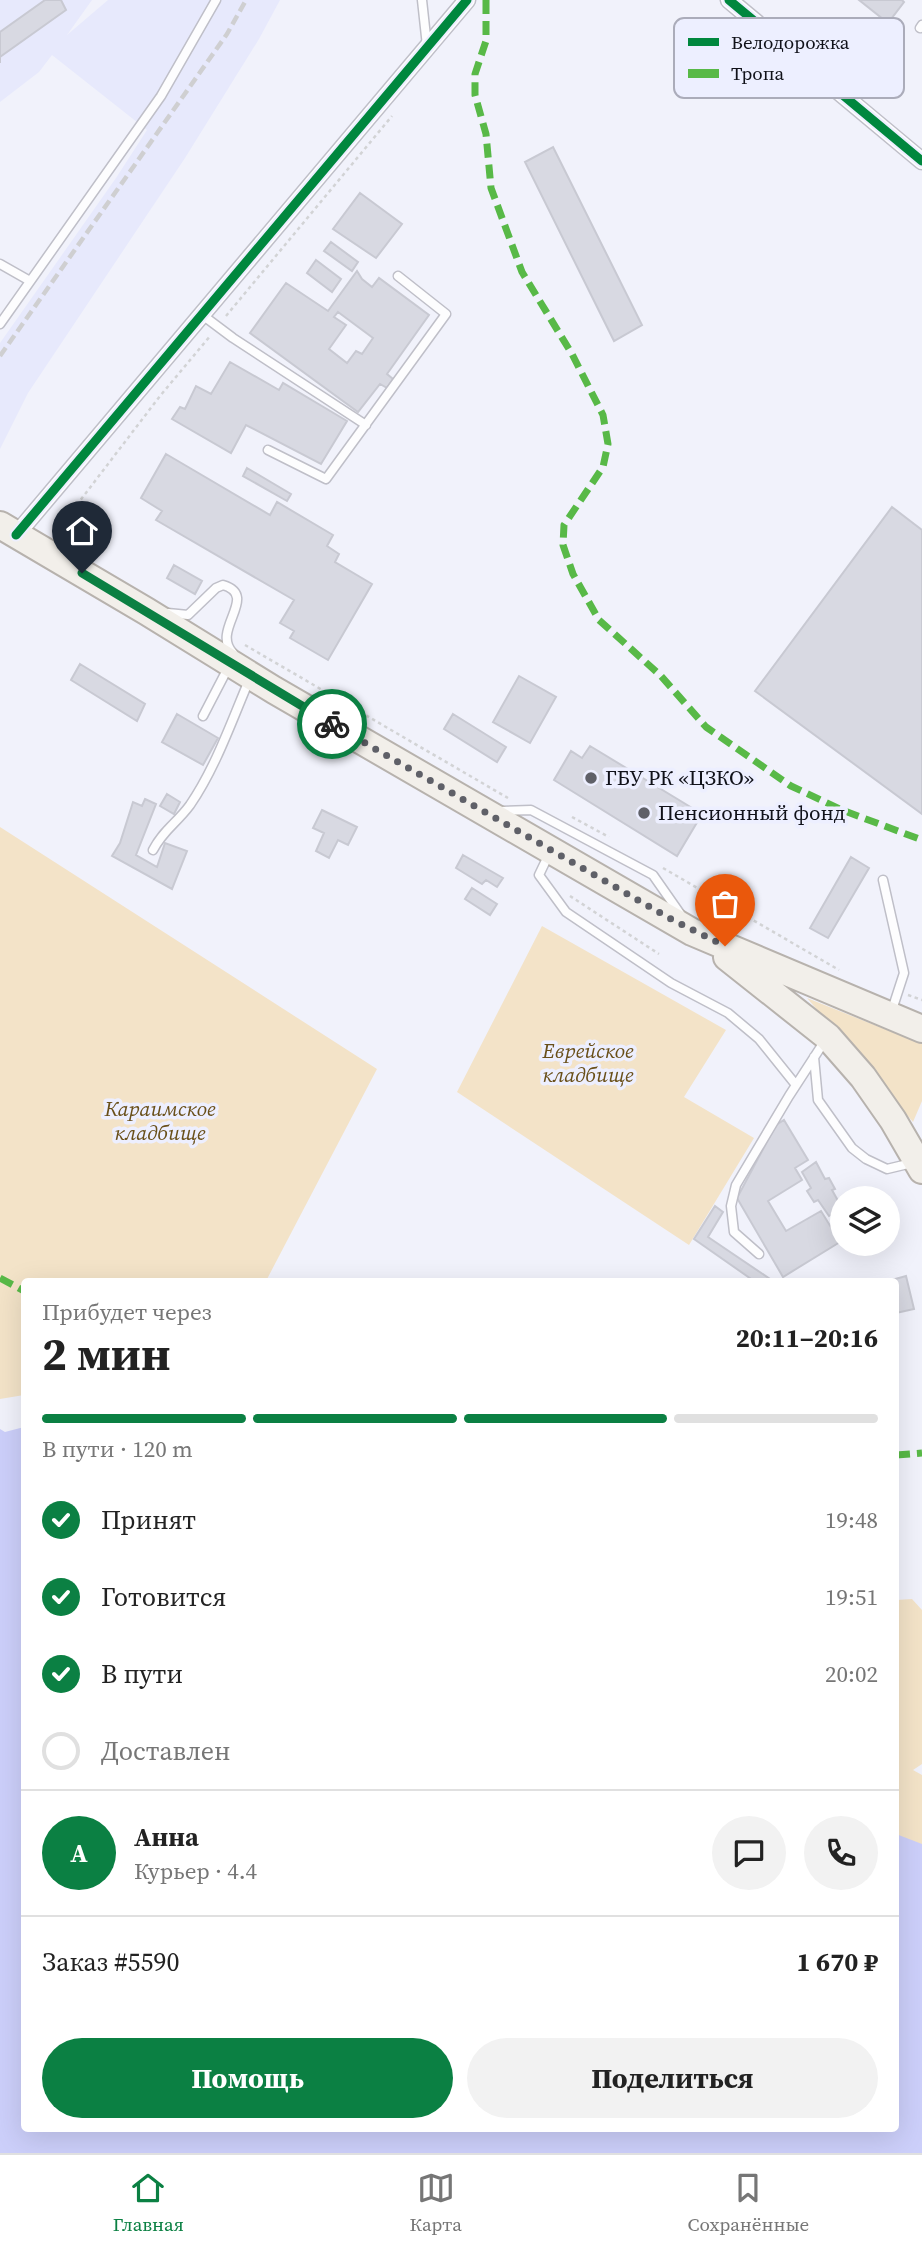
<!DOCTYPE html>
<html lang="ru">
<meta charset="utf-8">
<style>
:root{--surface:#fff;--page:#f2f2f2;--text:#222;--muted:#767676;--line:#e0e0e0;--accent:#0b8043}
body{margin:0;font-family:"Source Serif 4",serif;background:var(--page);color:var(--text);height:100vh;display:flex;flex-direction:column;font-size:26px;white-space:nowrap}
*{box-sizing:border-box;margin:0}
p{font-size:23px;color:var(--muted)}
.icon{flex:none;width:38px;height:38px;fill:none;stroke:currentColor;stroke-width:2;stroke-linecap:round;stroke-linejoin:round}
.map{position:relative;flex:1;overflow:hidden}
.sheet{position:absolute;left:21px;top:1278px;width:878px;height:854px;display:flex;flex-direction:column;background:var(--surface);border-radius:7px;box-shadow:0 7px 28px #0002}
.sheet>*{flex:none}
.tools{position:absolute;left:830px;top:1186px;display:grid;gap:14px}
.tools a{display:grid;place-items:center;width:70px;height:70px;border-radius:50%;background:var(--surface);box-shadow:0 7px 28px #0002;font-size:35px}
.pin{position:absolute;display:grid;place-items:center;width:60px;height:60px;color:#fff;margin:-72px -30px;border-radius:50% 50% 50% 0;rotate:-45deg;box-shadow:0 0 7px #0007}
.pin .icon{rotate:45deg}
.courier{position:absolute;display:grid;place-items:center;width:70px;height:70px;margin:-35px;border:5px solid #0b8043;border-radius:50%;background:#fff;color:#222;box-shadow:0 2px 9px #0007}
.summary em{font-style:normal;font-weight:700}
.summary div{display:flex;flex-direction:column-reverse}
.summary{display:flex;align-items:center;justify-content:space-between;height:119px;padding:0 21px}
h1{font-size:46px;font-weight:700;line-height:52px}
.bar{display:grid;grid-template-columns:repeat(4,1fr);gap:10px 7px;align-content:center;height:84px;padding:0 21px}
.bar i{height:9px;border-radius:5px;background:var(--line)}
.bar .active{background:var(--accent)}
.bar p{grid-column:span 4}
.line{display:flex;align-items:center;gap:18px;padding:0 21px;border-top:2px solid var(--line)}
.line div{flex:1}
.round{display:grid;place-items:center;flex:none;width:74px;height:74px;border-radius:37px;background:var(--page)}
ol{padding:0 21px;list-style:none}
li{display:flex;align-items:center;gap:21px;height:77px}
li p{margin-inline-start:auto}
li .icon{padding:7px;border-radius:50%;background:var(--accent);color:#fff;stroke-width:4}
li:last-child{color:var(--muted)}
li i{width:38px;height:38px;border:4px solid var(--line);border-radius:50%}
.button{display:flex;gap:14px;margin-top:auto;padding:14px 21px}
.button a{flex:1;height:80px;border-radius:42px;background:var(--accent);color:#fff;font-size:28px;font-weight:700;line-height:80px;text-align:center}
.button a+a{background:var(--page);color:var(--text)}
.dock{display:flex;justify-content:space-around;align-items:center;height:98px;border-top:2px solid var(--line);background:var(--surface);font-size:19px;color:var(--muted)}
.dock a{display:grid;justify-items:center;gap:4px}
.dock .active{color:var(--accent)}
.map>svg:first-child{display:block}
</style>
<div class="map">
<svg width="922" height="2153" viewBox="0 0 922 2153">
<rect width="100%" height="100%" fill="#f1f2fb"/>
<!-- built -->
<path fill="#e7e9fc" d="M0 0H92L67 35 108 0H280L259 39 185 158 28 393 0 449V343L116 178 147 130 52 55 39 72 0 102Z"/>
<!-- green -->
<path fill="#f3e3c8" d="M0 827 377 1069 266 1281H24V1395L0 1399Z
M542 926 726 1030 684 1097 754 1138 689 1245 457 1092Z
M807 998 922 1044V1101L913 1122Z
M912 1599 922 1610V1764L913 1770 922 1775V2115L896 2104V1600Z"/>
<!-- water -->
<path fill="#cccffa" d="M24 1427V2128H896V1834L922 1844V2153H0V1429L5 1432Z"/>
<!-- building -->
<path fill="#d8d9e2" stroke="#c8c9d2" stroke-width="2" fill-rule="evenodd" d="M45 0H61L66 10 0 57V63V32Z
M859 0H902L904 2 888 23Z
M553 147 642 325 614 341 525 162Z
M360 193 402 224 376 258 333 229Z
M331 242 358 262 352 271 324 251Z
M316 260 341 279 332 292 307 273Z
M357 271 362 279 372 287 379 278 429 315 387 374 393 379 387 388 380 384 358 412 250 333 286 283 328 311ZM338 312 373 338 362 354 356 351 347 363 329 349 346 325 334 317Z
M230 362 279 390 283 383 347 421 321 464 246 425 231 453 172 419 180 407 185 409 196 386 211 394Z
M166 454 270 515 277 502 333 535 327 546 339 554 335 562 372 584 328 660 290 638 294 631 280 623 294 600 156 520 162 511 141 498Z
M247 468 291 494 287 501 243 476Z
M892 507 922 530V814L755 691Z
M89 523 101 530 96 537 84 530Z
M174 565 202 581 195 594 167 578Z
M80 664 145 704 137 721 71 680Z
M519 676 556 697 530 743 493 722Z
M177 714 218 738 203 765 162 742Z
M453 714 506 747 497 762 444 729Z
M590 746 702 814 677 856 554 780 571 751 582 758Z
M167 794 180 802 174 814 160 806Z
M145 799 156 804 136 855 157 867 165 843 187 851 172 889 112 856 120 843 133 802 142 806Z
M322 810 357 827 348 845 338 840 329 858 316 851 324 833 313 828Z
M463 855 503 878 497 887 486 880 482 884 456 868Z
M851 857 869 868 828 938 810 928Z
M472 888 497 904 490 915 465 899Z
M784 1120 808 1160 795 1168 802 1180 768 1201 786 1231 821 1211 840 1242 783 1277 737 1198 776 1125Z
M816 1162 825 1179 829 1178 835 1189 832 1190 842 1208 829 1216 818 1200 814 1202 807 1191 811 1188 802 1172Z
M715 1206 723 1212 708 1237 773 1281H754L694 1239Z
M906 1276 914 1309 896 1313V1281H888Z"/>
<g fill="none" stroke-linecap="round" stroke-linejoin="round">
<defs>
<path id="lane" d="M422 0 427 46
M920 28 922 25
M0 264 30 281
M201 314 233 338 366 425
M0 324 161 96 216 0
M268 450 326 479 446 314 398 276
M168 613 188 615 216 588 223 585C260 596 210 630 233 653
M203 716 229 666
M499 811 531 810 653 875 681 915
M153 850C164 829 176 824 190 805 216 767 232 720 250 678
M549 854 539 875 566 912 671 983 728 1013 759 1039 796 1085
M883 880 904 973 891 1013
M814 1057 818 1100 852 1148 866 1159 887 1169 912 1163
M759 1254 734 1232 731 1206 736 1185 789 1096 824 1042"/>
<path id="street" d="M729 0 922 161
M16 535 467 0"/>
<path id="primary" d="M0 525 146 611 274 690 692 932 922 1029
M727 957 828 1037 863 1077 893 1120 922 1170"/>
</defs>
<!-- lane casing -->
<use href="#lane" stroke="#bfbfc8" stroke-width="11"/>
<!-- street casing -->
<use href="#street" stroke="#bfbfc8" stroke-width="19"/>
<!-- primary casing -->
<use href="#primary" stroke="#b7b2ad" stroke-width="30"/>
<!-- path -->
<path stroke="#d2d3d5" stroke-width="2.5" stroke-dasharray="3.5 3.5" stroke-linecap="butt" d="M226 316 392 116
M80 547 75 529 79 502 160 396 211 335
M245 645 508 798
M572 817 609 837
M663 868 839 970
M570 896 659 954
M908 995 922 1000"/>
<!-- lane -->
<use href="#lane" stroke="#fdfdfe" stroke-width="8"/>
<!-- street -->
<use href="#street" stroke="#fdfdfe" stroke-width="16"/>
<!-- primary -->
<use href="#primary" stroke="#f2efea" stroke-width="26"/>
<!-- rail -->
<path stroke="#cfcfd1" stroke-width="4.5" stroke-dasharray="10 5" stroke-linecap="butt" d="M0 356 227 34 246 0"/>
<!-- quiet -->
<path stroke="#58b947" stroke-width="7" stroke-dasharray="14 7" stroke-linecap="butt" d="M486 0V41L475 74V95L486 134 491 188 522 272 572 354 603 415 608 444 603 467 564 525 563 545 573 574 599 620 661 676 706 727 791 786 842 810 922 840
M0 1278 24 1291
M896 1455 922 1453"/>
<defs>
<path id="cycleway" d="M729 0 922 161
M16 535 467 0"/>
</defs>
<!-- cycleway casing -->
<use href="#cycleway" stroke="#edefff" stroke-width="13"/>
<!-- cycleway -->
<use href="#cycleway" stroke="#00873e" stroke-width="9"/>
</g>
<g fill="none" stroke-linecap="round" stroke-linejoin="round">
<!-- done -->
<path stroke="#5f6068" stroke-width="7" stroke-dasharray="0 12.6" d="M332 724 671 919 725 946"/>
<!-- route -->
<path stroke="#0b8043" stroke-width="9" d="M82 573 332 724"/>
</g>
<!-- markers -->
<g fill="#5f6068" stroke="#edefff" stroke-width="2.5">
<circle cx="591" cy="778" r="7"/>
<circle cx="644" cy="813" r="7"/>
</g>
<g text-anchor="middle" stroke-width="7" stroke-linejoin="round" paint-order="stroke">
<!-- poi labels -->
<g font-size="21" fill="#101119" stroke="#edefff" text-anchor="start">
<text x="605" y="785">ГБУ РК «ЦЗКО»</text>
<text x="658" y="820">Пенсионный фонд</text>
</g>
<!-- park labels -->
<g font-size="21" font-style="italic" fill="#694f19" stroke="#edefff">
<text x="588" y="1058">Еврейское<tspan x="588" dy="24">кладбище</tspan></text>
<text x="160" y="1116">Караимское<tspan x="160" dy="24">кладбище</tspan></text>
</g>
</g>
<!-- legend -->
<rect x="674" y="18" width="230" height="80" rx="10" fill="#edefff" stroke="#abacba" stroke-width="2"/>
<rect x="688" y="38" width="31" height="8" fill="#00873e"/>
<rect x="688" y="69" width="31" height="9" fill="#58b947"/>
<g font-size="19" fill="#101119">
<text x="731" y="49">Велодорожка</text>
<text x="731" y="80">Тропа</text>
</g>
</svg>
<div class="tools">
<a><svg class="icon" aria-label="layers" viewBox="0 0 24 24"><path d="M12 4l9 5-9 5-9-5zM3 14l9 5 9-5"/></svg></a>
</div>
<div class="pin" style="left:725px;top:946px;background:#ea580c"><svg class="icon" aria-label="bag" viewBox="0 0 24 24"><path d="M5 8h14l-1 12H6zM9 8a3 3 0 0 1 6 0"/></svg></div>
<div class="pin" style="left:82px;top:573px;background:#1f2937"><svg class="icon" aria-label="home" viewBox="0 0 24 24"><path d="M3 11l9-7 9 7M6 9v11h12V9"/></svg></div>
<div class="courier" style="left:332px;top:724px"><svg class="icon" aria-label="bike" viewBox="0 0 24 24"><circle cx="6" cy="16" r="4"/><circle cx="18" cy="16" r="4"/><path d="M6 16l4-8h5l3 8M10 8l3 8H6M13 5h3"/></svg></div>
<section class="sheet">
<div class="summary"><div><h1>2 мин</h1><p>Прибудет через</p></div><em>20:11–20:16</em></div>
<div class="bar"><i class="active"></i><i class="active"></i><i class="active"></i><i></i><p>В пути · 120 m</p></div>
<ol>
<li><svg class="icon" aria-label="check" viewBox="0 0 24 24"><path d="M5 12l5 5 9-10"/></svg>Принят<p>19:48</p></li>
<li><svg class="icon" aria-label="check" viewBox="0 0 24 24"><path d="M5 12l5 5 9-10"/></svg>Готовится<p>19:51</p></li>
<li><svg class="icon" aria-label="check" viewBox="0 0 24 24"><path d="M5 12l5 5 9-10"/></svg>В пути<p>20:02</p></li>
<li><i></i>Доставлен</li>
</ol>
<div class="line" style="height:126px"><b class="round" style="background:var(--accent);color:#fff">А</b><div><b>Анна</b><p>Курьер · 4.4</p></div><a class="round"><svg class="icon" aria-label="chat" viewBox="0 0 24 24"><path d="M4 5h16v11H9l-5 4z"/></svg></a><a class="round"><svg class="icon" aria-label="phone" viewBox="0 0 24 24"><path d="M5 4h4l2 5-3 2q2 4 5 5l2-3 5 2v4C11 20 4 13 5 4z"/></svg></a></div>
<div class="line" style="height:91px"><div>Заказ #5590</div><b>1 670 ₽</b></div>
<div class="button"><a>Помощь</a><a>Поделиться</a></div>
</section>
</div>
<nav class="dock">
<a class="active"><svg class="icon" aria-label="home" viewBox="0 0 24 24"><path d="M3 11l9-7 9 7M6 9v11h12V9"/></svg>Главная</a>
<a><svg class="icon" aria-label="map" viewBox="0 0 24 24"><path d="M3 6l6-2 6 2 6-2v14l-6 2-6-2-6 2zM9 4v14M15 6v14"/></svg>Карта</a>
<a><svg class="icon" aria-label="saved" viewBox="0 0 24 24"><path d="M7 4h10v16l-5-4-5 4z"/></svg>Сохранённые</a>
</nav>
